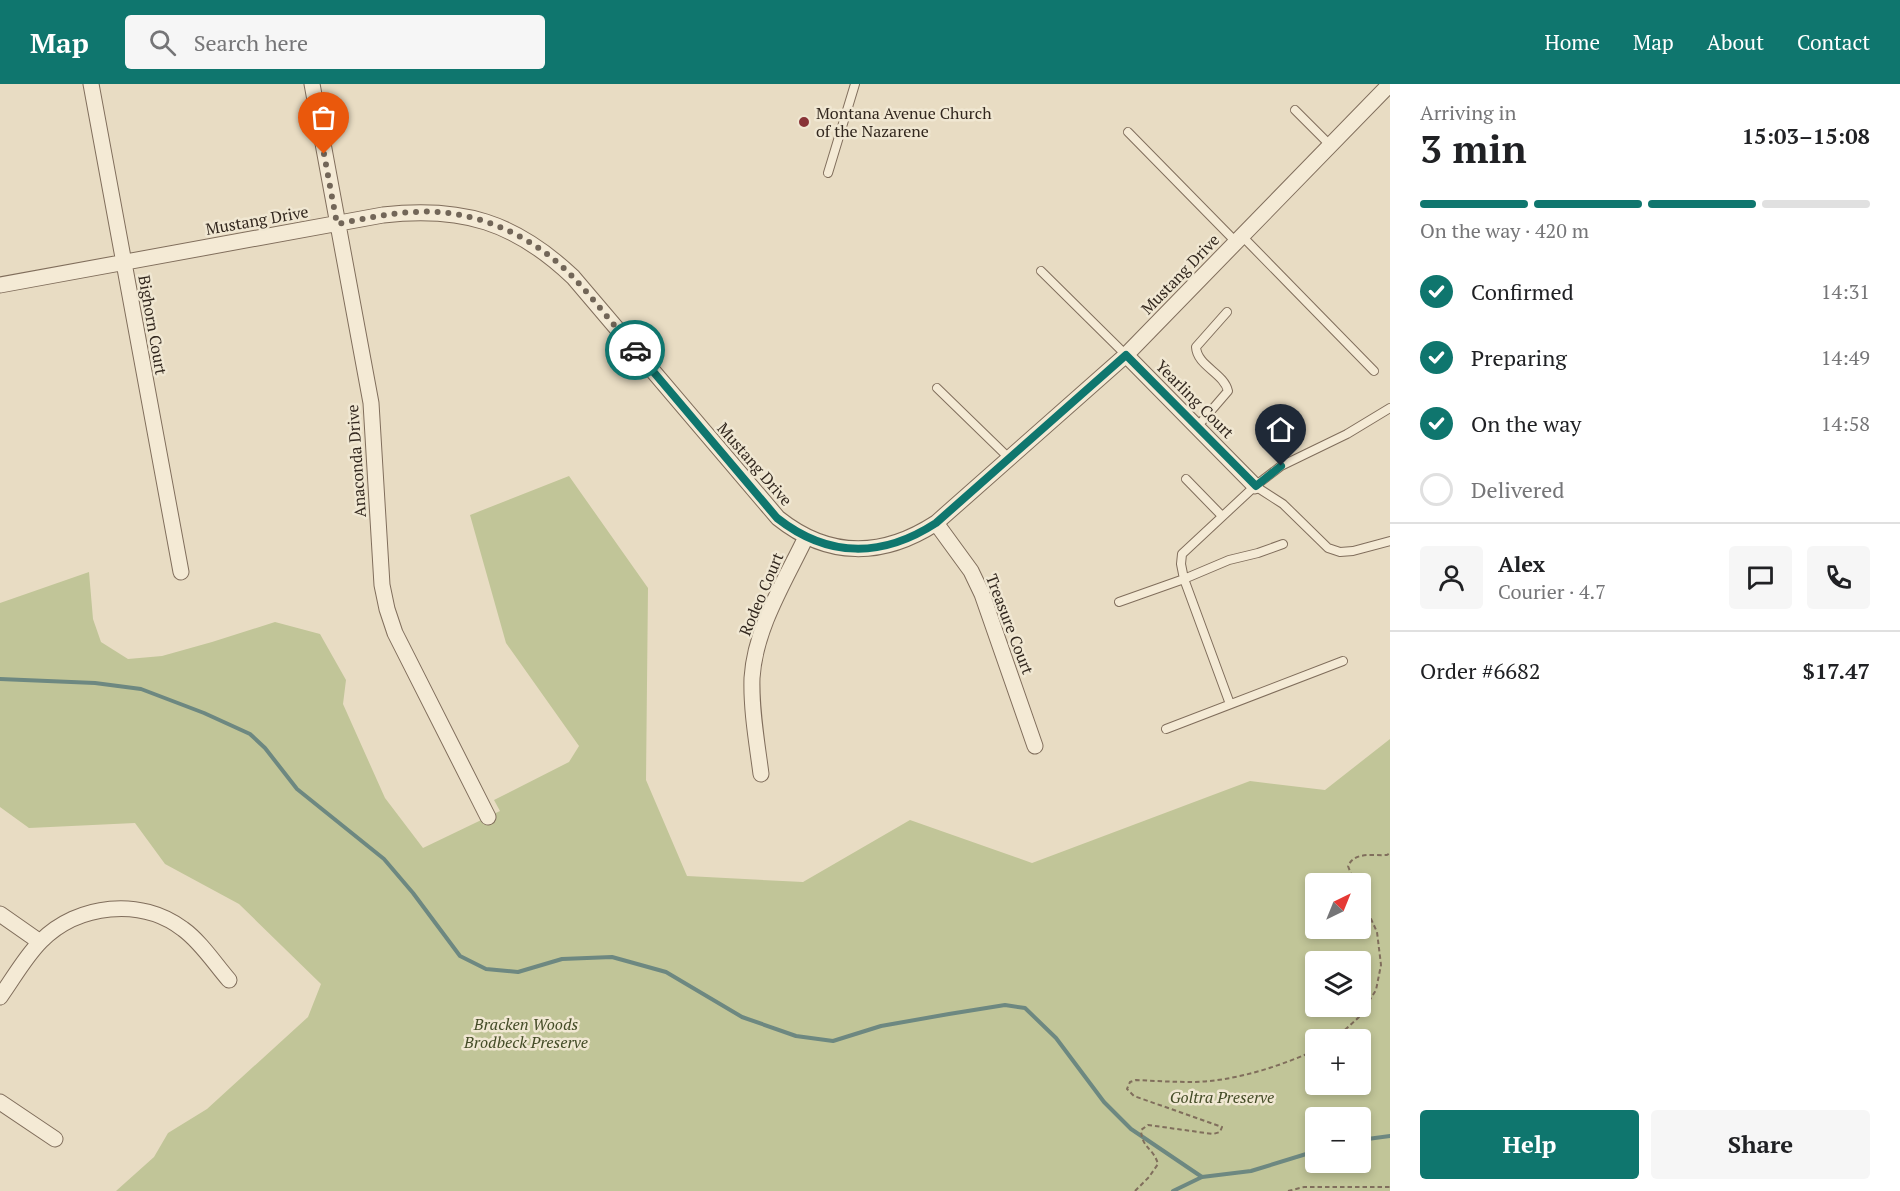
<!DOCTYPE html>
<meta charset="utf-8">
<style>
:root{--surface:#fff;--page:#f6f6f6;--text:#202124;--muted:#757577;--line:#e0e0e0;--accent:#0f766e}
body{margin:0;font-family:"PT Serif",serif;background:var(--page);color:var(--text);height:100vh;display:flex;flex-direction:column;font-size:22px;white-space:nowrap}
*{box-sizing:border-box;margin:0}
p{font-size:20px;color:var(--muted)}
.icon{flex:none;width:33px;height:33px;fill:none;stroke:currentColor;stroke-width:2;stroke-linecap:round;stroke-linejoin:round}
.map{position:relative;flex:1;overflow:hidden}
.drawer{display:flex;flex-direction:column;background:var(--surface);width:510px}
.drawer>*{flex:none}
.needle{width:39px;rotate:43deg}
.fabs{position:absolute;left:1305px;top:789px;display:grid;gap:12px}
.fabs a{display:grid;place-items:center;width:66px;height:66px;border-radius:6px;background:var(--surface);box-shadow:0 3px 9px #0003;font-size:30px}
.pin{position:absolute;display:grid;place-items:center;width:51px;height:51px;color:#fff;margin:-62px -26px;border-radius:50% 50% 50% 0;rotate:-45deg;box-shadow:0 0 6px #0007}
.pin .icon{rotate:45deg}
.courier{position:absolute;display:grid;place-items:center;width:60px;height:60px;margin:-30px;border:4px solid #0f766e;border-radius:50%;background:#fff;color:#222;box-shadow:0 2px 8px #0007}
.head em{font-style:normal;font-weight:600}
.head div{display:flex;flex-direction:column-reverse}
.head{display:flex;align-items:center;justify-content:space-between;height:102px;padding:0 30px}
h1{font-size:39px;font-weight:600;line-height:45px}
.bar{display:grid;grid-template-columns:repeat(4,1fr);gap:9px 6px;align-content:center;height:72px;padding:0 30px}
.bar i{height:8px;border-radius:4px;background:var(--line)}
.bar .selected{background:var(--accent)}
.bar p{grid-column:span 4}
.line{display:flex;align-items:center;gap:15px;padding:0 30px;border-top:2px solid var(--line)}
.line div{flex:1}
.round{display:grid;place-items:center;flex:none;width:63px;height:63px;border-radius:6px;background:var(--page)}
ol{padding:0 30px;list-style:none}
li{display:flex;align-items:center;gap:18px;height:66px}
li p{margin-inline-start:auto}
li .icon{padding:6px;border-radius:50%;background:var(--accent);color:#fff;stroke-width:4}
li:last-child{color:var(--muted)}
li i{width:33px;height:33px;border:3px solid var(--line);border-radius:50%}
.action{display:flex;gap:12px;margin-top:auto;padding:12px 30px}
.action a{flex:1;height:69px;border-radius:6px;background:var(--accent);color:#fff;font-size:24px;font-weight:600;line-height:69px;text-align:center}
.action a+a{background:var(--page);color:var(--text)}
header{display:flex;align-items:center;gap:36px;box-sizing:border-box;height:84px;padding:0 30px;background:var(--accent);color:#fff}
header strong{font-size:28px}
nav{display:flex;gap:33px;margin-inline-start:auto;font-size:21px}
.search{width:420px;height:54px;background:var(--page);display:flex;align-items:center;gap:15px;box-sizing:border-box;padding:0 21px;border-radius:6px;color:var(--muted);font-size:22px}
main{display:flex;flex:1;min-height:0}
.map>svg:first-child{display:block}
</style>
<header>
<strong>Map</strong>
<div class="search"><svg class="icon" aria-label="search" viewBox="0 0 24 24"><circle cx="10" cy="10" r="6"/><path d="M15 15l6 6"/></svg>Search here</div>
<nav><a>Home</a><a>Map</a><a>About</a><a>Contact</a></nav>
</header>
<main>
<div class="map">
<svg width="1390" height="1107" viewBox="0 0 1390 1107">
<rect width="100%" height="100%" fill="#e8dcc3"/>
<!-- green -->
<path fill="#c1c598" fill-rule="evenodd" d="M569 392 648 504 646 696 687 792 803 798 910 736 1032 779 1250 697 1325 706 1390 655V1107H116L154 1073 168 1049 207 1025 308 933 321 900 239 820 165 780 135 739 29 744 0 723V519L89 488 93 535 101 558 128 575 162 572 212 558 275 538 320 550 346 596 343 620 385 714 423 764 500 727 494 716 569 678 579 662 506 559 470 431ZM1316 800H1360V844H1316ZM1316 878H1360V922H1316ZM1316 956H1360V1000H1316ZM1316 1034H1360V1078H1316Z"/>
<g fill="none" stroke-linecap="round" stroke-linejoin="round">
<!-- stream -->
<path stroke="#6d8881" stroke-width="4" d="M0 595 95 599 141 605 204 629 250 650 265 664 297 705 384 775 413 809 460 872 486 885 518 888 562 875 612 873 666 888 742 933 796 952 833 957 881 942 949 930 1005 921 1025 924 1056 954 1104 1018 1131 1045 1202 1093
M1360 1056 1390 1052
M1173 1107 1202 1093 1251 1087 1316 1067"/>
<defs>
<path id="lane" d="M1295 26 1330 61
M1128 48 1236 158
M828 89 855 0
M1242 152 1374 287
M1041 187 1126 271
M937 304 1010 375
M1197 343 1228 307C1224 289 1197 282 1196 263L1227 228
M1186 395 1222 432
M1255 402 1283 420 1328 464 1340 468 1353 467 1390 457
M1119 518 1184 495 1229 476 1258 469 1283 460
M1230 620 1184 495 1181 480 1182 470 1255 402 1281 382 1347 350 1390 324
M1166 645 1343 577"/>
<path id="street" d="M91 0 181 488
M312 0 371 319 382 501 387 525 395 549 488 733
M0 201 383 131C462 122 515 138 573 193L778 434C828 474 882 474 936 439L1126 271 1390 0
M1126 271 1255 402
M936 439 971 487 982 510 1035 662
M761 690C757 659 751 626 752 594 755 544 785 497 806 453
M0 830 40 858
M0 913C13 895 25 873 41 857 78 820 141 813 183 845 201 858 215 880 229 896
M0 1018 55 1055"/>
</defs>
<!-- lane casing -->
<use href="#lane" stroke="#806e5c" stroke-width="10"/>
<!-- street casing -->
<use href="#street" stroke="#806e5c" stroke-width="17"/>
<!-- path -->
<path stroke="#806e5c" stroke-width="2" stroke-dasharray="4.5 3" stroke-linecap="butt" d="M1355 800 1348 782C1355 767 1373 772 1387 771L1390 769
M1334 956 1359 933 1376 906 1381 881 1377 848 1360 811
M1135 1107 1149 1093 1158 1080C1153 1063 1142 1065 1141 1046L1148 1041 1213 1050 1220 1048 1222 1043 1134 1012 1127 1005 1130 998 1136 996C1155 997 1174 998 1193 998 1235 997 1278 983 1316 966
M1288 1107 1304 1103H1390"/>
<!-- lane -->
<use href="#lane" stroke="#f4ead5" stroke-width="8"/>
<!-- street -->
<use href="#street" stroke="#f4ead5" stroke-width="15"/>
</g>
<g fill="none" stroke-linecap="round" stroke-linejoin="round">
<!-- done -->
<path stroke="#726658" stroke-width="6" stroke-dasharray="0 10.8" d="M324 70 337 140C363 135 389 129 415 128 473 124 532 151 572 192 594 215 614 242 635 266"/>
<!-- route -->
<path stroke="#0f766e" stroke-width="8" d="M635 266 777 434C828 474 882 474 936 439L1126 271 1256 402 1281 382"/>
</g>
<!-- markers -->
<circle fill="#883336" stroke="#f0e7d2" stroke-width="2" cx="804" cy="38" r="6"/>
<g text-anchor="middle" stroke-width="5" stroke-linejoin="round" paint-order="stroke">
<!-- poi labels -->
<g font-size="16" fill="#32271e" stroke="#f0e7d2" text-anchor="start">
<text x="816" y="35">Montana Avenue Church<tspan x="816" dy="18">of the Nazarene</tspan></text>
</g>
<!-- street labels -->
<g font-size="16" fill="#32271e" stroke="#f0e7d2">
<text transform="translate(257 136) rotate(-10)" y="6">Mustang Drive</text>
<text transform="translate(1180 190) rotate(-46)" y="6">Mustang Drive</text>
<text transform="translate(153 241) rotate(80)" y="6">Bighorn Court</text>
<text transform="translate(1195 315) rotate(45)" y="6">Yearling Court</text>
<text transform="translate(356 377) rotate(-94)" y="6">Anaconda Drive</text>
<text transform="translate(755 380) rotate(49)" y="6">Mustang Drive</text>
<text transform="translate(761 510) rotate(-67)" y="6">Rodeo Court</text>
<text transform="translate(1010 540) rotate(69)" y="6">Treasure Court</text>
</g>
<!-- park labels -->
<g font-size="16" font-style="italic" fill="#444c27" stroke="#f0e7d2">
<text x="526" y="946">Bracken Woods<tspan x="526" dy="18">Brodbeck Preserve</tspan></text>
<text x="1222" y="1019">Goltra Preserve</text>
</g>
</g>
</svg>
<div class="fabs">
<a><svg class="needle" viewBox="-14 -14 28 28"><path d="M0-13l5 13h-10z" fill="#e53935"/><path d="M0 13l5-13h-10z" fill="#757577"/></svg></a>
<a><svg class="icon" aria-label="layers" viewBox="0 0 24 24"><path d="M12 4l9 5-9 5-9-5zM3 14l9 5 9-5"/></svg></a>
<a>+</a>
<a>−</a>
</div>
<div class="pin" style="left:324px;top:70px;background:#ea580c"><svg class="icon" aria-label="bag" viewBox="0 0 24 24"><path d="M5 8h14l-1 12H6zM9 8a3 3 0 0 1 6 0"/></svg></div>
<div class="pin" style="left:1281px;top:382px;background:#1f2937"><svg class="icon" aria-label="home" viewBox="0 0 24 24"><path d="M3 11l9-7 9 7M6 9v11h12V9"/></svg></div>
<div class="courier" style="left:635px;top:266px"><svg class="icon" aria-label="car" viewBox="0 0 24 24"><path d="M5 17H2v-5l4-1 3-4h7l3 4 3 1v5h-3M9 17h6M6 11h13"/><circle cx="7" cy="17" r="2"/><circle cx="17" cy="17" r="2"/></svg></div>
</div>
<section class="drawer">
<div class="head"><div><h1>3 min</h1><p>Arriving in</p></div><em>15:03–15:08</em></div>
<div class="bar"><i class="selected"></i><i class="selected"></i><i class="selected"></i><i></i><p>On the way · 420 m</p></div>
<ol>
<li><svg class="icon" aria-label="check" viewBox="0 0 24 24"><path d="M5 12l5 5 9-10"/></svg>Confirmed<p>14:31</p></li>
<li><svg class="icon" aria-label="check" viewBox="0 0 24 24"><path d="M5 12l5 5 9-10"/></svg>Preparing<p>14:49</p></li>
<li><svg class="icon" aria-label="check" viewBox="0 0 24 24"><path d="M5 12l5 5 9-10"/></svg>On the way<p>14:58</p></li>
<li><i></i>Delivered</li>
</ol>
<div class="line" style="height:108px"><a class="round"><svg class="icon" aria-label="person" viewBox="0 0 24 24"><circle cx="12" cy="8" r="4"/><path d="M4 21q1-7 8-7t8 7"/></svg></a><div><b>Alex</b><p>Courier · 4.7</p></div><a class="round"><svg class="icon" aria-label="chat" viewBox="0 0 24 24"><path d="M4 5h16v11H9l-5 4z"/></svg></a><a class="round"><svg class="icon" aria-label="phone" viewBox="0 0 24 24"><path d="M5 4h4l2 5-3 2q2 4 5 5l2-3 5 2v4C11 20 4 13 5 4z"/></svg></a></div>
<div class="line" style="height:78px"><div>Order #6682</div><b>$17.47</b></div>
<div class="action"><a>Help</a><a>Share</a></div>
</section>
</main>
